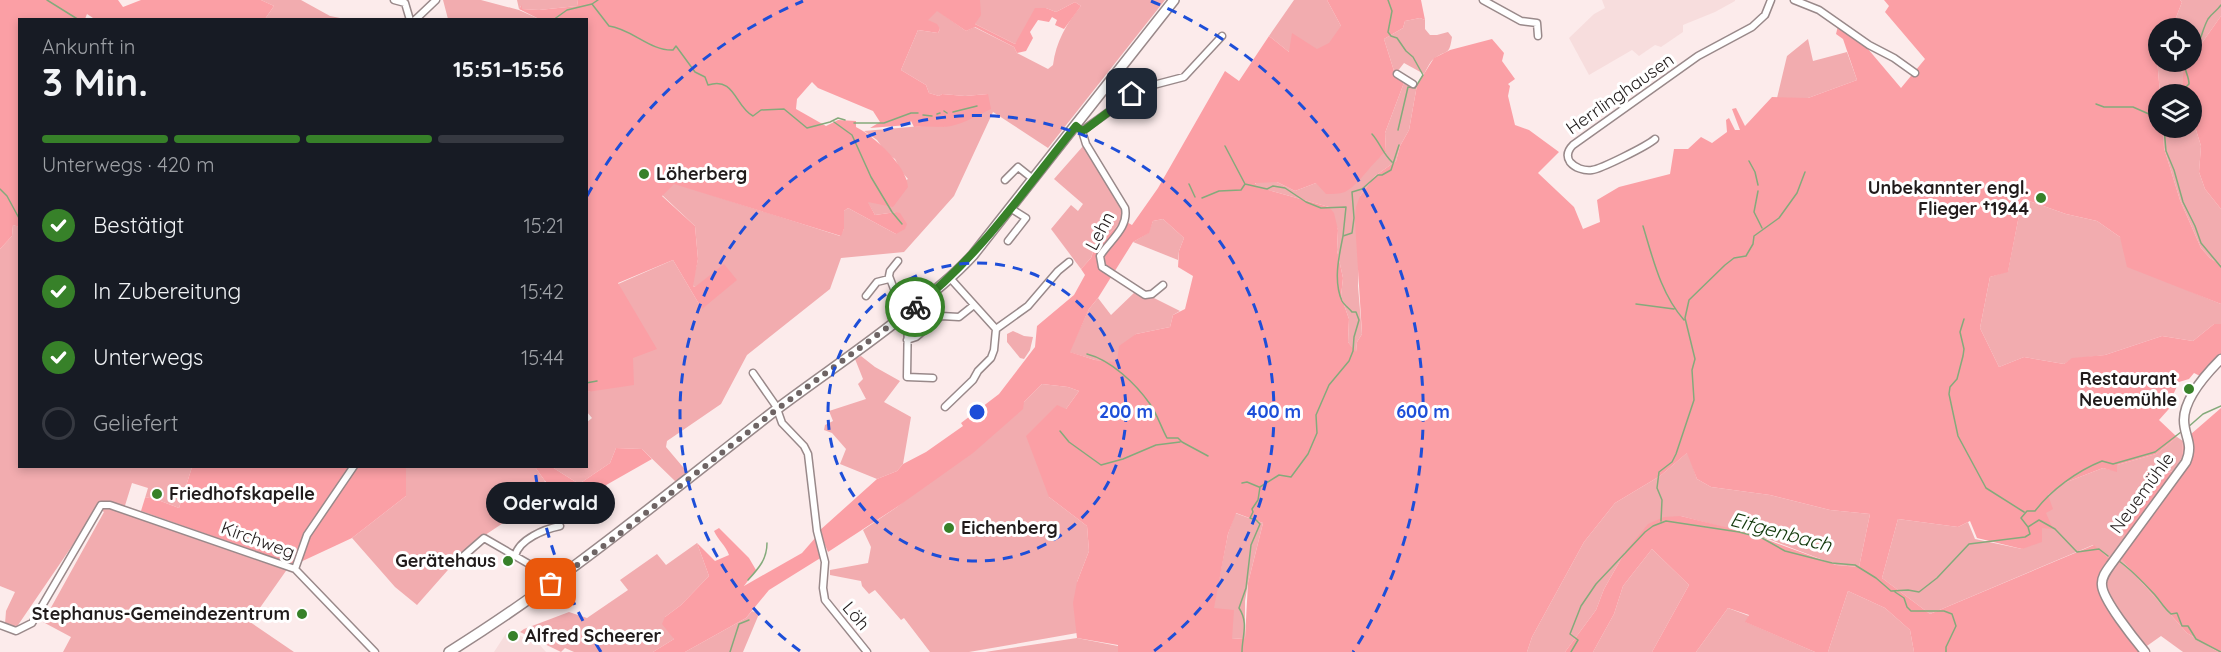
<!DOCTYPE html>
<html lang="de">
<meta charset="utf-8">
<style>
:root{--surface:#171b24;--page:#20242c;--text:#f1f3f6;--muted:#9ea1a6;--line:#363941;--accent:#378129}
body{margin:0;font-family:Quicksand,sans-serif;background:var(--page);color:var(--text);height:100vh;display:flex;flex-direction:column;font-size:22px;white-space:nowrap}
*{box-sizing:border-box;margin:0}
p{font-size:20px;color:var(--muted)}
.icon{flex:none;width:33px;height:33px;fill:none;stroke:currentColor;stroke-width:2;stroke-linecap:round;stroke-linejoin:round}
.map{position:relative;flex:1;overflow:hidden}
.sheet{position:absolute;left:18px;top:18px;width:570px;height:450px;display:flex;flex-direction:column;background:var(--surface);border-radius:0px;box-shadow:0 3px 9px #0003}
.sheet>*{flex:none}
.fabs{position:absolute;left:2148px;top:18px;display:grid;gap:12px}
.fabs a{display:grid;place-items:center;width:54px;height:54px;border-radius:50%;background:var(--surface);box-shadow:0 3px 9px #0003;font-size:30px}
.pin{position:absolute;display:grid;place-items:center;width:51px;height:51px;color:#fff;margin:-26px;border-radius:12px;box-shadow:0 3px 9px #0006}
.courier{position:absolute;display:grid;place-items:center;width:60px;height:60px;margin:-30px;border:4px solid #378129;border-radius:50%;background:#fff;color:#222;box-shadow:0 2px 8px #0007}
.bubble{position:absolute;height:42px;border-radius:21px;background:var(--surface);box-shadow:0 3px 9px #0003;font-size:20px;font-weight:800;line-height:42px;text-align:center}
.summary em{font-style:normal;font-weight:800}
.summary div{display:flex;flex-direction:column-reverse}
.summary{display:flex;align-items:center;justify-content:space-between;height:102px;padding:0 24px}
h1{font-size:39px;font-weight:800;line-height:45px}
.bar{display:grid;grid-template-columns:repeat(4,1fr);gap:9px 6px;align-content:center;height:72px;padding:0 24px}
.bar i{height:8px;border-radius:4px;background:var(--line)}
.bar .selected{background:var(--accent)}
.bar p{grid-column:span 4}
ol{padding:0 24px;list-style:none}
li{display:flex;align-items:center;gap:18px;height:66px}
li p{margin-inline-start:auto}
li .icon{padding:6px;border-radius:50%;background:var(--accent);color:#fff;stroke-width:4}
li:last-child{color:var(--muted)}
li i{width:33px;height:33px;border:3px solid var(--line);border-radius:50%}
.map>svg:first-child{display:block}
</style>
<div class="map">
<svg width="2221" height="652" viewBox="0 0 2221 652">
<rect width="100%" height="100%" fill="#fcebeb"/>
<!-- built -->
<path fill="#f7dddd" d="M1602 0H1735V1L1715 12 1683 25V32L1661 47 1655 45 1639 56 1632 50 1589 75 1569 38 1594 14 1605 8Z
M509 629 533 643H538L546 652H494Z"/>
<!-- green -->
<path fill="#f2acaf" d="M261 0H301L330 16 345 19H265L274 6Z
M443 0H481L519 10 539 19H448Z
M517 0H578L577 6 539 10 521 9V6L519 9Z
M980 0H1165L1048 148 993 112 954 196 904 252 841 258 830 289 747 355 721 404 667 441 666 447 688 473 676 482 642 449 616 448 610 463 579 484 552 467 586 466 587 422 592 418 587 412V392L598 389 618 284 673 260 702 309 695 287 692 285 698 259 695 226 662 195 674 183 840 236 844 229V211L848 208 896 234V212L875 215 867 201 908 179 901 171 895 159 886 153 877 140 864 131 933 125 944 127 988 94 965 96 942 94 939 96 929 93 926 85 901 70 918 30 938 33 940 29 927 20 937 10 966 31 974 27 1014 47 1017 53 1048 69 1053 65C1056 42 1066 24 1081 6L1075 2 1056 12 1046 8 1015 44 975 24Z
M1294 0H1327L1341 26 1355 43 1253 71 1289 52 1269 36Z
M2180 0H2221V16L2192 57V28H2172L2182 2Z
M1420 18 1425 20V29L1430 35H1437L1448 32 1452 37C1449 56 1448 49 1435 58 1430 61 1427 69 1424 74L1404 63 1397 72 1394 71 1384 39 1403 28 1405 21Z
M1808 39 1813 61 1847 52 1857 80 1808 98H1777L1787 56Z
M2158 55V62H2188L2185 65 2184 94H2160L2157 58Z
M1405 80 1417 85 1409 130 1400 146 1396 161 1375 176 1360 196 1358 286 1362 334 1357 342 1356 353 1348 342 1349 319 1341 296 1343 278 1337 250 1338 230 1329 207 1257 187 1255 182H1277L1295 191 1316 183H1356L1374 161 1386 152 1385 133Z
M2192 117 2201 146 2199 172 2205 189 2221 209V265L2210 258 2201 248 2180 200 2164 148 2163 128H2192Z
M1084 145 1123 208V220L1094 249 1091 258 1081 269 1051 229 1071 205 1078 211 1083 204 1054 179Z
M2029 201 2066 214 2097 221 2120 237 2180 287 2221 304V324H2214L2193 341 2162 336 2105 355 2072 359 2064 364 2024 357 1999 367 1980 328 1990 277 2008 271 2020 210Z
M1163 219 1184 238 1179 251 1178 260 1133 242 1148 233 1153 221Z
M13 225 20 227V466L192 467 179 508 150 497 145 498 148 488 132 483 123 512 288 568 250 622 294 652H63L71 637 43 622 104 512 98 508 16 628 5 624 6 611 15 592 0 586V249L12 236Z
M1136 291 1149 298 1152 297 1180 311 1173 315 1170 327 1136 334 1118 363 1095 360 1069 352 1089 309 1098 298 1111 315Z
M1013 331 1024 336 1033 337 1030 350 1024 359 1020 358 1007 342V334Z
M861 356 875 367 900 381 884 402 911 417 903 464 897 471 877 479 840 464 846 449 832 433 824 430 825 425 833 421 829 411 866 399 858 384 863 379 855 359Z
M1042 384 1068 387 1079 391 1066 409 1049 497 1087 526 1089 551 1077 582V633L969 652H930L904 618 901 620 875 590 869 594 862 586 861 581 830 575V570L868 563 871 547 863 530 897 507 1024 402Z
M2177 437 2183 441 2182 457 2175 470 2157 477 2126 540 2112 561 2093 545 1930 614 1882 578 1898 519 1958 527 1968 522 1975 539 2022 549 2042 528 2048 495 2064 483 2103 468 2117 471V465L2156 454Z
M1688 452 1697 479 1711 487 1770 495 1830 510 1870 514 1859 567 1836 565 1771 540 1681 516 1625 552 1604 589 1596 610 1565 652H1527L1532 637 1584 542 1615 503 1660 476Z
M406 467H535L545 481 532 504 470 545 417 605 395 587 352 538 406 496Z
M1235 513 1263 523 1248 583 1245 601V638L1232 639 1213 609 1228 534Z
M697 543 709 576 681 605 665 617 674 639 653 652H574L565 648 561 652 520 632 524 629 569 612 587 618 628 590 620 580 657 554 666 565Z
M1652 549 1689 585 1652 652H1593L1614 614 1623 586Z
M2119 557 2187 633 2218 652H2183L2161 636 2144 648 2109 599 2104 583Z
M1848 591 1885 608 1910 630 1914 652H1828Z
M1728 608 1749 616 1746 622 1815 652H1696Z
M752 611 759 614 743 652H685L746 618Z
M1077 638 1118 646V652H985Z"/>
<!-- forest -->
<path fill="#fb9fa5" fill-rule="evenodd" d="M0 0H118L123 7 141 0H261L274 6 265 19 96 20 87 14 85 19 20 20 19 227 13 225 12 236 0 249Z
M578 0H980L981 15 975 24 1015 44 1035 8H1046L1056 12 1075 2 1081 6 1064 29 1055 25 1057 20 1052 17 1049 22 1038 20 1030 32 1033 38 1026 51 1017 53 1014 47 975 27 966 31 937 11 928 20 937 24 940 29 938 33 918 30 901 70 926 85 929 93 939 96 942 94 965 96 988 94 991 109C976 116 960 126 944 127 934 127 925 126 914 127L911 121 908 125 870 128 880 122 873 111 818 88 812 82 797 99 796 109 826 126 838 120 856 121V127C874 136 907 166 908 187L893 207 868 202 875 215 896 212 900 213 907 224 905 229 896 234 848 208 844 211V229L841 236 674 184 662 196 695 226 698 259 693 286 695 287 724 264 737 280 702 309 673 260 618 283 657 349 633 358 634 385 587 392 586 20 539 19 519 9 522 5V9L539 10 577 6Z
M1327 0H1421L1425 20 1420 18 1405 21 1403 28 1384 39 1394 71 1405 80 1385 133 1386 152C1371 163 1361 183 1345 192 1339 194 1332 194 1326 194L1316 183 1295 191 1277 182 1255 183 1258 187 1329 207 1334 213 1338 230 1337 250 1343 278 1341 296 1349 319 1348 342 1356 352 1357 342 1362 334 1355 221 1356 207 1360 196 1375 176 1396 161 1400 146 1409 130 1417 85 1434 58 1450 50 1492 39 1504 53 1502 61 1515 79 1508 84 1510 86 1508 96 1515 125 1529 130 1559 152 1538 173 1574 207 1583 229 1600 222 1597 200 1619 187 1670 174 1674 149H1688L1701 137 1712 143 1727 132 1726 120 1729 118 1735 130H1740L1732 109 1736 108 1745 126 1772 97 1808 98 1857 80 1843 39 1836 34 1838 26 1868 49 1901 88 1925 59 1885 12 1889 6 1884 0H2180L2182 2 2172 28H2158V55L2157 58 2160 94 2158 128H2163L2164 148 2180 200 2201 248 2210 258 2221 265V304L2127 267 2120 237 2097 221 2066 214 2029 201 2020 210 2008 272 1990 277 1980 328 1999 367 2024 357 2064 364 2072 358 2105 355 2162 336 2193 341 2214 324H2221V355L2202 377 2194 373 2189 379 2179 382 2173 395 2176 401 2159 420 2177 437 2156 454 2117 465V472L2103 468 2064 483 2048 495 2053 509 2046 513 2053 529 2042 528V542L2022 549 1977 538 1970 521 1958 527 1898 519 1882 578 1930 614 2094 545 2112 561 2100 581 2143 652H1914L1910 630 1885 608 1848 591 1828 652H1815L1745 622 1749 615 1728 608 1696 652H1652L1689 585 1652 549 1623 586 1614 614 1593 652H1565L1596 610 1604 589 1625 552 1648 524 1664 517 1681 516 1749 533 1836 565 1859 567 1870 514 1830 510 1770 495 1711 487 1697 479 1687 453 1660 476 1615 503 1584 542 1532 637 1527 652H1118V645L1077 638 1073 603 1077 582 1089 551 1087 526 1049 497 1026 436 1057 405 1066 409 1079 391 1068 387 1042 384 1024 402 1023 409 973 453 897 507 828 552 819 531 877 479 897 471 903 464 926 452 963 426 961 423 999 394 1035 347 1037 326 1074 295 1085 275 1081 269 1091 258 1094 249 1123 220 1132 225 1158 188 1225 71 1239 81 1269 36 1289 52 1292 33 1317 49 1329 43 1341 26ZM1163 219 1184 238 1179 251 1178 267 1193 276 1185 309 1173 315 1170 327 1136 334 1119 346 1117 362 1095 360 1070 352 1089 309 1098 298 1133 242 1149 233 1153 221ZM1236 513 1263 523 1248 583 1245 638 1232 639 1234 610 1214 608 1228 534Z
M2221 16V209L2205 189 2199 172 2201 146 2192 117V94H2184C2182 86 2182 69 2188 62H2192V57Z
M2221 408V652H2218L2187 633 2119 557 2126 540 2123 527 2158 477 2175 470 2182 457 2183 441Z
M616 448 642 449 652 459 571 505 545 481 535 467H552L579 484 610 463Z
M192 467H406V496L352 538 294 565 141 511 145 498 150 497 179 508Z
M719 528 749 558 756 570 744 586 802 553 816 537 822 557 769 590 746 618 685 652H653L674 639 662 624 665 617 681 605 709 576 697 543 715 561 729 555C726 546 718 540 714 531Z"/>
<g fill="none" stroke-linecap="round" stroke-linejoin="round">
<!-- stream -->
<path stroke="#84aa7b" stroke-width="1.5" d="M47 0 79 20
M1388 0 1392 11 1388 32 1391 36 1397 38 1406 51 1413 57 1423 75 1415 88 1408 87 1398 130
M592 4 609 26C632 29 650 51 673 50L676 46 695 72 705 77 708 85C735 76 735 107 753 116L761 110 784 109 807 128 830 122 838 118 845 120
M553 20 567 10 592 4 598 0
M2192 54C2202 41 2201 32 2208 19 2212 13 2217 11 2221 5
M2185 62C2183 69 2189 75 2189 84L2186 87V94
M2096 104 2104 107H2133L2158 118
M944 111 947 113
M953 112 977 106
M937 114 940 113
M923 115 932 116
M834 122 852 135 871 177 892 212 902 224
M854 123H884L911 113H918
M2164 128 2166 151 2174 170 2183 202 2195 226 2201 243 2221 267
M1372 134C1380 143 1383 154 1392 162
M1225 146 1245 184
M1749 161 1755 172 1758 185
M1189 184 1195 197
M0 189 7 196 20 220
M1758 191 1754 212 1762 228
M1202 198 1219 191 1241 190 1245 184 1267 189 1273 186 1285 188 1306 202 1321 208 1346 207 1343 236
M1643 226C1653 259 1661 294 1684 320
M1636 304 1674 309
M1964 319 1960 332 1964 349 1963 356 1957 379 1950 387 1949 394 1958 436 1986 488 2024 512
M1087 354C1111 360 1136 384 1150 404 1157 414 1161 427 1167 438H1178L1182 442 1208 456
M586 383 597 381
M2187 428 2203 414 2221 406
M1060 431 1069 442 1101 465 1123 459 1156 445 1180 442
M1242 483 1247 482 1259 487
M1661 521 1662 500 1657 488 1659 472 1672 462 1676 454 1694 400 1692 370 1695 359 1685 318 1689 300 1725 265 1734 258 1746 256 1753 244 1754 236 1779 218 1797 193 1805 172
M2028 527 2039 520 2055 529 2077 552 2099 549 2108 556
M2119 561C2133 571 2143 582 2155 595 2161 602 2164 608 2171 614L2177 613 2182 626H2188L2196 639 2221 652
M748 580C759 568 767 559 767 543
M1895 592 1904 598 1907 607 1911 611H1944L1952 614 1956 626 1946 647V652
M730 652 739 624 749 620
M1242 652C1242 636 1249 623 1239 608L1246 588 1251 545 1260 524 1256 520 1250 518 1253 512 1252 509 1258 500 1260 487 1279 475 1291 477 1308 454 1317 433 1316 415 1329 385 1349 361 1353 351 1354 337 1359 320 1356 312H1352C1349 308 1344 305 1342 301 1333 281 1339 256 1343 236L1352 233 1354 218 1352 192 1362 189 1378 175H1382L1391 170 1399 145
M1571 652 1578 640 1570 634 1581 606 1596 584 1645 532 1653 526 1666 521 1739 532 1762 538 1785 551 1832 563 1855 565 1876 578 1891 591 1908 590 1919 592 1937 578 1969 544 2025 537 2030 534 2028 527 2021 518 2027 511H2035C2051 490 2077 471 2102 461L2113 464 2155 452 2181 432"/>
<defs>
<path id="street" d="M394 0 405 3 410 20
M1483 0 1521 21 1537 23 1538 36
M1794 0 1819 10 1869 45 1894 58 1915 73
M415 20 436 0
M1397 74 1413 84
M1082 131 1086 144 1125 208C1129 228 1110 240 1100 256L1102 267 1145 295 1152 294 1163 285
M1082 131 1142 88 1184 77 1222 36
M1655 139C1647 146 1601 169 1592 170 1584 171 1575 168 1570 162 1566 156 1568 150 1573 145L1698 56 1752 27 1765 15 1771 0
M1005 180 1018 167 1033 179
M1008 241 1026 218 1010 208
M898 261 890 271 889 276 894 289 908 312 907 377 933 378
M950 278 996 329
M866 296 877 282 889 279
M996 329 1028 306 1058 271 1069 262
M907 340 916 337 941 316 959 317 974 305
M753 373 776 406 782 423 804 446 808 454 817 531 825 562 823 588 825 600 867 652
M945 407 973 380 978 371 991 358 994 350 996 329
M515 556C519 539 545 529 560 526
M460 559 484 538 541 571 551 584
M295 569 307 535 354 466
M0 625 16 631 32 623 101 505H110L295 569 375 652"/>
<path id="secondary" d="M2145 652C2135 640 2102 599 2102 585 2101 577 2107 570 2112 563L2186 462C2194 443 2184 437 2184 420 2184 399 2207 373 2221 359"/>
<path id="primary" d="M449 652C565 580 669 492 777 409 821 376 866 346 908 312 931 294 954 276 973 255L1174 0"/>
</defs>
<!-- street casing -->
<use href="#street" stroke="#99898a" stroke-width="9"/>
<!-- secondary casing -->
<use href="#secondary" stroke="#99898a" stroke-width="11"/>
<!-- primary casing -->
<use href="#primary" stroke="#99898a" stroke-width="12"/>
<!-- street -->
<use href="#street" stroke="#fff" stroke-width="6"/>
<!-- secondary -->
<use href="#secondary" stroke="#fff" stroke-width="8"/>
<!-- primary -->
<use href="#primary" stroke="#fff" stroke-width="9"/>
</g>
<g fill="none" stroke-linecap="round" stroke-linejoin="round">
<!-- done -->
<path stroke="#6e6464" stroke-width="6" stroke-dasharray="0 10.8" d="M551 584 613 539 776 410 915 307"/>
<!-- route -->
<path stroke="#378129" stroke-width="8" d="M915 307C979 257 1025 189 1076 126L1082 131 1086 129 1132 94"/>
</g>
<!-- distance rings -->
<g fill="none" stroke="#1d4ed8" stroke-width="3" stroke-dasharray="10 8">
<circle cx="977" cy="412" r="149"/>
<path d="M800 651A297 297 0 1 1 1154 651"/>
<path d="M601 652A446 446 0 0 1 535 470M587 196A446 446 0 0 1 803 1M1151 1A446 446 0 0 1 1353 652"/>
</g>
<!-- markers -->
<g fill="#378129" stroke="#fff" stroke-width="2">
<circle cx="644" cy="174" r="6"/>
<circle cx="2041" cy="198" r="6"/>
<circle cx="2189" cy="389" r="6"/>
<circle cx="157" cy="494" r="6"/>
<circle cx="949" cy="528" r="6"/>
<circle cx="508" cy="561" r="6"/>
<circle cx="302" cy="614" r="6"/>
<circle cx="513" cy="636" r="6"/>
</g>
<g text-anchor="middle" stroke-width="6" stroke-linejoin="round" paint-order="stroke">
<!-- street labels -->
<g font-size="18" fill="#211b1b" stroke="#fff">
<text transform="translate(1620 94) rotate(-35)" y="6">Herrlinghausen</text>
<text transform="translate(1100 231) rotate(-62)" y="6">Lehn</text>
<text transform="translate(2142 493) rotate(-54)" y="6">Neuemühle</text>
<text transform="translate(258 540) rotate(20)" y="6">Kirchweg</text>
<text transform="translate(856 616) rotate(50)" y="6">Löh</text>
</g>
<!-- poi labels -->
<g font-size="18" font-weight="bold" fill="#211b1b" stroke="#fff" text-anchor="start">
<text x="656" y="180">Löherberg</text>
<text x="2029" y="194" text-anchor="end">Unbekannter engl.<tspan x="2029" dy="21">Flieger †1944</tspan></text>
<text x="2177" y="385" text-anchor="end">Restaurant<tspan x="2177" dy="21">Neuemühle</tspan></text>
<text x="169" y="500">Friedhofskapelle</text>
<text x="961" y="534">Eichenberg</text>
<text x="496" y="567" text-anchor="end">Gerätehaus</text>
<text x="290" y="620" text-anchor="end">Stephanus-Gemeindezentrum</text>
<text x="525" y="642">Alfred Scheerer</text>
</g>
<!-- water labels -->
<g font-size="20" font-style="italic" fill="#11370a" stroke="#fff">
<text transform="translate(1781 532) rotate(15)" y="7">Eifgenbach</text>
</g>
</g>
<circle cx="977" cy="412" r="9" fill="#1d4ed8" stroke="#fff" stroke-width="3"/>
<g font-size="18" text-anchor="middle" font-weight="bold" fill="#1d4ed8" stroke="#fff" stroke-width="6" stroke-linejoin="round" paint-order="stroke">
<text x="1126" y="418">200 m</text>
<text x="1274" y="418">400 m</text>
<text x="1423" y="418">600 m</text>
</g>
</svg>
<div class="fabs">
<a><svg class="icon" aria-label="locate" viewBox="0 0 24 24"><circle cx="12" cy="12" r="6"/><path d="M12 2v4M12 18v4M2 12h4M18 12h4"/></svg></a>
<a><svg class="icon" aria-label="layers" viewBox="0 0 24 24"><path d="M12 4l9 5-9 5-9-5zM3 14l9 5 9-5"/></svg></a>
</div>
<div class="pin" style="left:551px;top:584px;background:#ea580c"><svg class="icon" aria-label="bag" viewBox="0 0 24 24"><path d="M5 8h14l-1 12H6zM9 8a3 3 0 0 1 6 0"/></svg></div>
<div class="pin" style="left:1132px;top:94px;background:#1f2937"><svg class="icon" aria-label="home" viewBox="0 0 24 24"><path d="M3 11l9-7 9 7M6 9v11h12V9"/></svg></div>
<div class="courier" style="left:915px;top:307px"><svg class="icon" aria-label="bike" viewBox="0 0 24 24"><circle cx="6" cy="16" r="4"/><circle cx="18" cy="16" r="4"/><path d="M6 16l4-8h5l3 8M10 8l3 8H6M13 5h3"/></svg></div>
<div class="bubble" style="left:486px;top:482px;width:129px">Oderwald</div>
<section class="sheet">
<div class="summary"><div><h1>3 Min.</h1><p>Ankunft in</p></div><em>15:51–15:56</em></div>
<div class="bar"><i class="selected"></i><i class="selected"></i><i class="selected"></i><i></i><p>Unterwegs · 420 m</p></div>
<ol>
<li><svg class="icon" aria-label="check" viewBox="0 0 24 24"><path d="M5 12l5 5 9-10"/></svg>Bestätigt<p>15:21</p></li>
<li><svg class="icon" aria-label="check" viewBox="0 0 24 24"><path d="M5 12l5 5 9-10"/></svg>In Zubereitung<p>15:42</p></li>
<li><svg class="icon" aria-label="check" viewBox="0 0 24 24"><path d="M5 12l5 5 9-10"/></svg>Unterwegs<p>15:44</p></li>
<li><i></i>Geliefert</li>
</ol>
</section>
</div>
